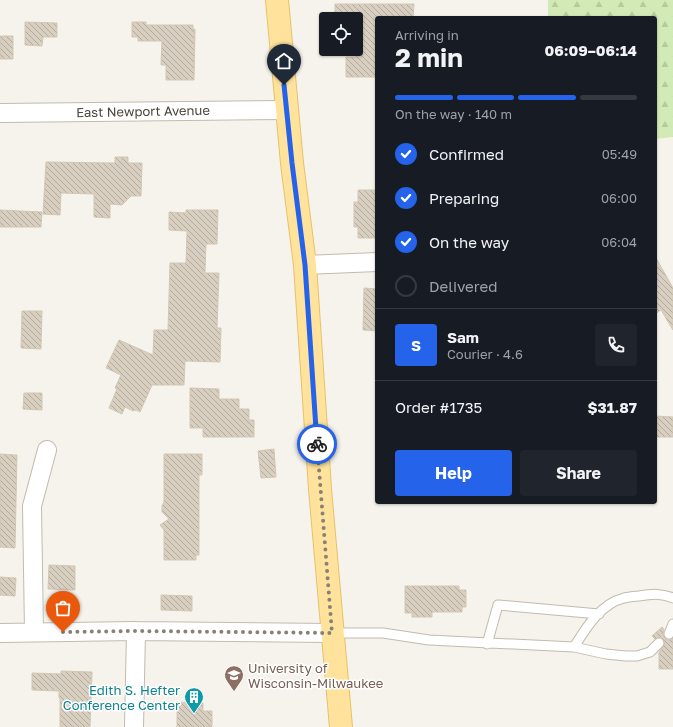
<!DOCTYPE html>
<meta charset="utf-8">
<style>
:root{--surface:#171b24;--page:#20242c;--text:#f1f3f6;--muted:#9ea1a6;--line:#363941;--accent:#2563eb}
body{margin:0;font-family:"Golos Text",sans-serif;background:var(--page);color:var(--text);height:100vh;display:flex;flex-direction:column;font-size:15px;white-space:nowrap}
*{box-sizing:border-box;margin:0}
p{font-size:13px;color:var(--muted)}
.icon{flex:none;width:22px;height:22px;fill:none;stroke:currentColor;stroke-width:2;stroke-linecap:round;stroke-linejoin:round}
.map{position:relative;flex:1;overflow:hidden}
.panel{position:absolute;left:375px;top:16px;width:282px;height:488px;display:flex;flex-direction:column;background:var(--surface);border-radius:4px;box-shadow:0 1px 3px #0004}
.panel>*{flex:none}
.buttons{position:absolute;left:319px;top:12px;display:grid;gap:8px}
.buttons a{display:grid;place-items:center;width:44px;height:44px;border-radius:4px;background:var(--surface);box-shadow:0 1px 3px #0004;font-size:20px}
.pin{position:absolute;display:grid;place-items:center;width:34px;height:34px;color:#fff;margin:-41px -17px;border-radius:50% 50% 50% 0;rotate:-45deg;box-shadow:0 0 4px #0007}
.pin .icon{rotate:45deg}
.courier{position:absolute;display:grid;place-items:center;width:40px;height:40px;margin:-20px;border:3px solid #2563eb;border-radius:50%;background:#fff;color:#222;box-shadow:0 1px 5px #0007}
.head em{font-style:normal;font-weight:700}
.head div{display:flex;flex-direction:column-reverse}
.head{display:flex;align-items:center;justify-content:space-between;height:68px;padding:0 20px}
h1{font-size:26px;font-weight:700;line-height:30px}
.bar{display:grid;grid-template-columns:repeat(4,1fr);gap:6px 4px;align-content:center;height:48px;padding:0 20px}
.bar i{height:5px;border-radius:3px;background:var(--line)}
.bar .selected{background:var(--accent)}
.bar p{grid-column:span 4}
.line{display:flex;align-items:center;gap:10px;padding:0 20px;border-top:1px solid var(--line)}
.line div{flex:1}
.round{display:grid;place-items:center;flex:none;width:42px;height:42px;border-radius:4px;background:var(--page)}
ol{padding:0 20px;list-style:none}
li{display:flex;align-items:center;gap:12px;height:44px}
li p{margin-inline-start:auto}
li .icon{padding:4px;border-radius:50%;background:var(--accent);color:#fff;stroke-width:4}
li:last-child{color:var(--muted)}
li i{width:22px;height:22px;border:2px solid var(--line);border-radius:50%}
.cta{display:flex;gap:8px;margin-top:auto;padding:8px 20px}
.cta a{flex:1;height:46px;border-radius:4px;background:var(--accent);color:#fff;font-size:16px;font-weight:700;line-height:46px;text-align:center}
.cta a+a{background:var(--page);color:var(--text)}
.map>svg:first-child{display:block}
</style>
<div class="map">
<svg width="673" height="727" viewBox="0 0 673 727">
<defs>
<pattern id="forest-firs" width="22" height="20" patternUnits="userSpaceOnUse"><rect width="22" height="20" fill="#d2eab5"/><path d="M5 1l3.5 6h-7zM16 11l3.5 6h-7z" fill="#b6ca9c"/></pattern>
<pattern id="building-back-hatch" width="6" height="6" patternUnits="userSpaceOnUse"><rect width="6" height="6" fill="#d8cfc1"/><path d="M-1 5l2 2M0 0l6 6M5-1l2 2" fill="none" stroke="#b1aa9e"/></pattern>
</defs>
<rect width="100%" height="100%" fill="#f6f3ec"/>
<!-- forest -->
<path fill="url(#forest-firs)" d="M548 0H673V137L655 139V18H548Z"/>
<!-- building -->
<path fill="url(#building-back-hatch)" stroke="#d3c7b4" d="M335 4H414L413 18H377V77H346V57H356V19H335Z
M25 22 57 23V37H43L42 46 25 45Z
M132 22H146V25H193V29H195L194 80H166V65H161L162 41H138V37H132Z
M0 36H13V59H0Z
M115 157H128V163H142L141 196H131L122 205 110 204V218L94 217V194L61 193 60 215 43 214 46 162 115 163Z
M358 190H377V238H358V227H354V202H358Z
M0 210 42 212 41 227H0Z
M186 210H218L217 244H206L205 273H219L217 328H221L220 362 185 361 184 385H152L140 412 136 410 133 411 125 407 122 414 109 408 117 389 115 388 121 375 106 368 119 340 153 355 154 330H168L170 263H186L187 231 169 230V212L186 213Z
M655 256 673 288V330L661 310 655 314Z
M364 288 377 289V331L363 330Z
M22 311H42L41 349 21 348Z
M190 388 219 389V399H239V409H249V420H254V437H203V428H190Z
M24 393H42V410L23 409Z
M655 416 673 417V437H655Z
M274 449 276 477 261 478 258 451Z
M0 454 17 455 15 548 0 547Z
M164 454H202V475H199V555H196V560H164V530L160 525 169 519 162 512V506L164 502Z
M49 565 75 566V590L48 589Z
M0 577 16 578 15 596 0 595Z
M405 586H459V590H466V607H462V612H432V617H412V613H405Z
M161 595 192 596V611L161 610Z
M662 627 664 629 663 634 665 638 669 640 673 638V669H659V652L663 647 665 642 661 637 655 639 652 636Z
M61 671 92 672 90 727H60V698H59V691L32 690V673L61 674Z
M177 702 203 703V711H212V727H177Z"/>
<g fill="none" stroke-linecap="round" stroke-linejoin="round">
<defs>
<path id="service" d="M332 633H383L429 640 574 647 606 654 626 656H637L650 652 659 643
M669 634 673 624
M487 644 498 605 599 614
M574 647C586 628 600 604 624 598 629 597 634 596 639 596 652 594 661 593 673 598"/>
<path id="minor" d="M0 113 287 110
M305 265 377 262
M34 632 32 506 47 450
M0 633 136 631 332 633
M134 727 136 631"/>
<path id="primary" d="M277 0 292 163 305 265 320 489 341 727"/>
</defs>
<!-- service casing -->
<use href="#service" stroke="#c2bbae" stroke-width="11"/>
<!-- minor casing -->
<use href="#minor" stroke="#c2bbae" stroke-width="20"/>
<!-- primary casing -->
<use href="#primary" stroke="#e6c16a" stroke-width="24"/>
<!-- service -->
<use href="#service" stroke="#fff" stroke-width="9"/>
<!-- minor -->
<use href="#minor" stroke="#fff" stroke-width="18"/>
<!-- primary -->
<use href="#primary" stroke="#ffe39c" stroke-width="22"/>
</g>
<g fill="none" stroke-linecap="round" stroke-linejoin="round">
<!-- done -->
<path stroke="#878178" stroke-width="4" stroke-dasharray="0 7.2" d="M63 632 136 631 332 633 317 444"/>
<!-- route -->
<path stroke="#2563eb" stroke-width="5" d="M284 85 292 163 305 265 317 444"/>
</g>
<!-- icons -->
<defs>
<symbol id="university-pin" viewBox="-11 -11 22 30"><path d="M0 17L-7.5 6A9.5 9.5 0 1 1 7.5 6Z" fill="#8d6e63" stroke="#fff"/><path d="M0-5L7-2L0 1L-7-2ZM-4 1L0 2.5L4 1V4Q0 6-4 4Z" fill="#fff"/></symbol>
<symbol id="building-pin" viewBox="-11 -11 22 30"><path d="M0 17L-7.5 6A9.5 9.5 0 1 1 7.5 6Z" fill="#0f9aa8" stroke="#fff"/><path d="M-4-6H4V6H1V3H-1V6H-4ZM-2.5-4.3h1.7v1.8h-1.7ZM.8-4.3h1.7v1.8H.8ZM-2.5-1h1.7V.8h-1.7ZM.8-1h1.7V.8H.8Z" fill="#fff"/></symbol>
</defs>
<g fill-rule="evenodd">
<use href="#university-pin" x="223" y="664" width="22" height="30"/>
<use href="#building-pin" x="183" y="686" width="22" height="30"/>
</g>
<g text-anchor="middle" stroke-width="3" stroke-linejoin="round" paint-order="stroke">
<!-- street labels -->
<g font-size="13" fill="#4b4439" stroke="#fff">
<text transform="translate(143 111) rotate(-1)" y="5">East Newport Avenue</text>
</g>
<!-- education labels -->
<g font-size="13" fill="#785e54" stroke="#fff" text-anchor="start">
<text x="248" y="673">University of<tspan x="248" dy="15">Wisconsin-Milwaukee</tspan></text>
</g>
<!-- culture labels -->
<g font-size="13" fill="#0d838f" stroke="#fff" text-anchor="end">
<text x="180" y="695">Edith S. Hefter<tspan x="180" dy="15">Conference Center</tspan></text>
</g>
</g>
</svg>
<div class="buttons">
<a><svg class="icon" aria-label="locate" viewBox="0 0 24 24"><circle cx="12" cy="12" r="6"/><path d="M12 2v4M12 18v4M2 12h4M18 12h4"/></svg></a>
</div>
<div class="pin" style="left:63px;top:632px;background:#ea580c"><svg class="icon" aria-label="bag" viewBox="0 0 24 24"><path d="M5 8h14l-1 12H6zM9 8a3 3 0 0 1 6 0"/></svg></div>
<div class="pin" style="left:284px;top:85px;background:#1f2937"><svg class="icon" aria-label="home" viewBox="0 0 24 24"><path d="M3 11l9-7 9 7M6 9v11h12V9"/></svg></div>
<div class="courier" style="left:317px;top:444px"><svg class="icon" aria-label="bike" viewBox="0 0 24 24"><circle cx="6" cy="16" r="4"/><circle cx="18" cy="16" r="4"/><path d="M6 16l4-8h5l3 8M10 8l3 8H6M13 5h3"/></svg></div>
<section class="panel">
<div class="head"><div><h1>2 min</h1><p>Arriving in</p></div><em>06:09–06:14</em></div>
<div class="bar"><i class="selected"></i><i class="selected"></i><i class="selected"></i><i></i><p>On the way · 140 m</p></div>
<ol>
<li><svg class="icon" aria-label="check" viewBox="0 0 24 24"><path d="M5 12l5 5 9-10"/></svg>Confirmed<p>05:49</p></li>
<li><svg class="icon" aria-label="check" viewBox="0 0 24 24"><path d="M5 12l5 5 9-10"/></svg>Preparing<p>06:00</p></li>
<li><svg class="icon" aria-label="check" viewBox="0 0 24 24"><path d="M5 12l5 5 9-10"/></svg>On the way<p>06:04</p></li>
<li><i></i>Delivered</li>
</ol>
<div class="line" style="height:72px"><b class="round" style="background:var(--accent);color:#fff">S</b><div><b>Sam</b><p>Courier · 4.6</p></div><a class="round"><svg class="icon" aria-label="phone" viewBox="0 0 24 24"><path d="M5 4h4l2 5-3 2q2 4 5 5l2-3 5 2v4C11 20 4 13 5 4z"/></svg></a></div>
<div class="line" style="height:52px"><div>Order #1735</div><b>$31.87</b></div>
<div class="cta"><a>Help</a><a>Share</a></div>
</section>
</div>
